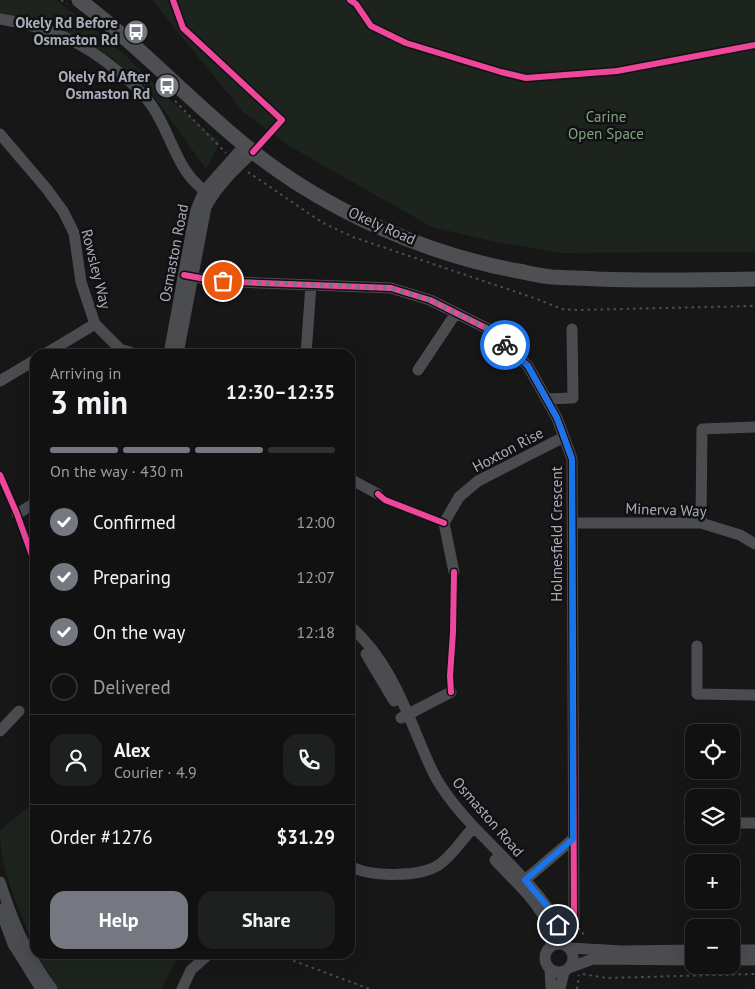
<!DOCTYPE html>
<meta charset="utf-8">
<style>
:root{--surface:#111;--page:#1e1f1f;--text:#f1f3f6;--muted:#9c9d9f;--line:#303131;--accent:#757880}
body{margin:0;font-family:"PT Sans",sans-serif;background:var(--page);color:var(--text);height:100vh;display:flex;flex-direction:column;font-size:19px;white-space:nowrap}
*{box-sizing:border-box;margin:0}
p{font-size:16px;color:var(--muted)}
.icon{flex:none;width:28px;height:28px;fill:none;stroke:currentColor;stroke-width:2;stroke-linecap:round;stroke-linejoin:round}
.map{position:relative;flex:1;overflow:hidden}
.sheet{position:absolute;left:30px;top:349px;width:325px;height:610px;display:flex;flex-direction:column;background:var(--surface);border-radius:15px;box-shadow:0 5px 20px #0002,0 0 0 1px var(--line)}
.sheet>*{flex:none}
.controls{position:absolute;left:685px;top:724px;display:grid;gap:10px}
.controls a{display:grid;place-items:center;width:55px;height:55px;border-radius:10px;background:var(--surface);box-shadow:0 5px 20px #0002,0 0 0 1px var(--line);font-size:25px}
.pin{position:absolute;display:grid;place-items:center;width:42px;height:42px;color:#fff;margin:-21px;border:2px solid #fff;border-radius:50%;box-shadow:0 1px 5px #0007}
.courier{position:absolute;display:grid;place-items:center;width:50px;height:50px;margin:-25px;border:4px solid #1a73e8;border-radius:50%;background:#fff;color:#222;box-shadow:0 1px 6px #0007}
.overview em{font-style:normal;font-weight:700}
.overview div{display:flex;flex-direction:column-reverse}
.overview{display:flex;align-items:center;justify-content:space-between;height:85px;padding:0 20px}
h1{font-size:32px;font-weight:700;line-height:38px}
.bar{display:grid;grid-template-columns:repeat(4,1fr);gap:8px 5px;align-content:center;height:60px;padding:0 20px}
.bar i{height:6px;border-radius:4px;background:var(--line)}
.bar .on{background:var(--accent)}
.bar p{grid-column:span 4}
.line{display:flex;align-items:center;gap:12px;padding:0 20px;border-top:1px solid var(--line)}
.line div{flex:1}
.round{display:grid;place-items:center;flex:none;width:52px;height:52px;border-radius:15px;background:var(--page)}
ol{padding:0 20px;list-style:none}
li{display:flex;align-items:center;gap:15px;height:55px}
li p{margin-inline-start:auto}
li .icon{padding:5px;border-radius:50%;background:var(--accent);color:#fff;stroke-width:4}
li:last-child{color:var(--muted)}
li i{width:28px;height:28px;border:2px solid var(--line);border-radius:50%}
.button{display:flex;gap:10px;margin-top:auto;padding:10px 20px}
.button a{flex:1;height:58px;border-radius:15px;background:var(--accent);color:#fff;font-size:20px;font-weight:700;line-height:58px;text-align:center}
.button a+a{background:var(--page);color:var(--text)}
.map>svg:first-child{display:block}
</style>
<div class="map">
<svg width="755" height="989" viewBox="0 0 755 989">
<rect width="100%" height="100%" fill="#171717"/>
<!-- green -->
<path fill="#1d241e" d="M0 0H56L97 31 125 55 171 101 220 142 206 169 150 91 112 58 38 22 0 19Z
M152 0H755V252L562 253 491 241 432 227 289 146 243 112Z
M35 802V949C20 911 0 872 0 830Z
M37 954H180L161 989H58Z"/>
<g fill="none" stroke-linecap="round" stroke-linejoin="round">
<!-- path -->
<path stroke="#4d4e52" stroke-width="2" stroke-dasharray="2.5 4" stroke-linecap="butt" d="M61 0 67 4
M175 101 226 153
M248 172 323 223 353 237 534 298 562 309 577 310 755 306
M578 929H581L585 938
M275 954 370 989
M583 974 606 978 755 974
M577 989 579 975"/>
<!-- minor -->
<path stroke="#4b4c50" stroke-width="11" d="M0 19C50 28 81 40 120 73 131 82 143 93 152 106 173 136 177 177 212 195
M0 134 46 188 63 211 74 233 81 282 95 324 120 349 135 354
M184 275 211 280 236 282 391 288 430 300 490 330 528 366 557 418 572 459 574 919
M45 354 95 324
M169 354 192 228 196 210 204 191 245 145
M178 354 206 207C218 185 235 169 253 152
M306 354 311 285
M418 370 456 313
M0 381 35 360
M546 399 573 398 572 329
M350 479 378 494
M17 514 35 503
M572 523H701L740 535 755 544
M701 523 702 429 755 427
M454 572 444 523 459 497 478 481 564 437
M350 626C386 657 403 702 421 745 427 759 432 773 441 786 476 841 547 884 567 946
M697 646V694L755 695
M366 654 394 701
M401 718 451 692
M0 731 19 711
M689 823H694
M731 823H755
M495 860C513 880 536 899 547 923 551 931 551 938 551 946
M350 866C369 877 421 878 440 864 452 856 463 838 474 827
M0 882C14 924 25 952 52 989
M519 885 573 839
M0 909 13 944 41 989
M545 958a14 14 0 1 1 28 0a14 14 0 1 1-28 0Z
M570 948 622 951 694 950
M731 950H755
M731 960H755
M571 967 593 959 694 960
M550 969 551 989
M182 989 191 970 209 954
M560 989 564 972"/>
<!-- major -->
<path stroke="#4d4f52" stroke-width="15" d="M79 0C140 46 192 103 252 151 326 210 425 254 518 271 529 273 541 276 552 277 567 278 583 278 598 279 650 281 703 280 755 279"/>
<defs>
<path id="cycleway" d="M173 0 183 28 282 120 253 152
M350 0 356 4 371 26 406 43 501 72 526 78 617 71 755 45
M184 275 211 280 236 282 391 288 430 300 490 330 528 366 557 418 572 459 574 919
M0 475 17 514 35 564
M378 494 385 500 444 523
M451 692 450 676 453 632 454 572"/>
</defs>
<!-- cycleway casing -->
<use href="#cycleway" stroke="#111113" stroke-width="9"/>
<!-- cycleway -->
<use href="#cycleway" stroke="#ed469a" stroke-width="6"/>
</g>
<g fill="none" stroke-linecap="round" stroke-linejoin="round">
<!-- done -->
<path stroke="#757880" stroke-width="5" stroke-dasharray="0 9" d="M223 281 390 288 430 300 490 330 505 345"/>
<!-- route -->
<path stroke="#1a73e8" stroke-width="6" d="M505 345 528 366 557 418 572 459 573 839 525 880 547 906 558 925"/>
</g>
<!-- icons -->
<defs>
<symbol id="bus-disc" viewBox="-11 -11 22 22"><circle r="9.5" fill="#757880" stroke="#111113"/><path d="M-5-6H5V4H4V6H2V4H-2V6H-4V4H-5ZM-3.5-4V0h7V-4ZM-3.5 1.2v1.5H-2V1.2ZM2 1.2v1.5H3.5V1.2Z" fill="#fff"/></symbol>
</defs>
<g fill-rule="evenodd">
<use href="#bus-disc" x="122" y="18" width="28" height="28"/>
<use href="#bus-disc" x="153" y="72" width="28" height="28"/>
</g>
<g text-anchor="middle" stroke-width="5" stroke-linejoin="round" paint-order="stroke">
<!-- poi labels -->
<g font-size="15" font-weight="bold" fill="#a8adb8" stroke="#111113" text-anchor="end">
<text x="118" y="28">Okely Rd Before<tspan x="118" dy="17">Osmaston Rd</tspan></text>
<text x="150" y="82">Okely Rd After<tspan x="150" dy="17">Osmaston Rd</tspan></text>
</g>
<!-- park labels -->
<g font-size="15" fill="#7fa381" stroke="#111113">
<text x="606" y="122">Carine<tspan x="606" dy="17">Open Space</tspan></text>
</g>
<!-- street labels -->
<g font-size="15" fill="#a8adb8" stroke="#111113">
<text transform="translate(382 226) rotate(24)" y="5">Okely Road</text>
<text transform="translate(174 253) rotate(-79)" y="5">Osmaston Road</text>
<text transform="translate(96 269) rotate(76)" y="5">Rowsley Way</text>
<text transform="translate(508 450) rotate(-28)" y="5">Hoxton Rise</text>
<text transform="translate(666 510) rotate(2)" y="5">Minerva Way</text>
<text transform="translate(557 534) rotate(-90)" y="5">Holmesfield Crescent</text>
<text transform="translate(488 817) rotate(49)" y="5">Osmaston Road</text>
</g>
</g>
</svg>
<div class="controls">
<a><svg class="icon" aria-label="locate" viewBox="0 0 24 24"><circle cx="12" cy="12" r="6"/><path d="M12 2v4M12 18v4M2 12h4M18 12h4"/></svg></a>
<a><svg class="icon" aria-label="layers" viewBox="0 0 24 24"><path d="M12 4l9 5-9 5-9-5zM3 14l9 5 9-5"/></svg></a>
<a>+</a>
<a>−</a>
</div>
<div class="pin" style="left:223px;top:281px;background:#ea580c"><svg class="icon" aria-label="bag" viewBox="0 0 24 24"><path d="M5 8h14l-1 12H6zM9 8a3 3 0 0 1 6 0"/></svg></div>
<div class="pin" style="left:558px;top:925px;background:#1f2937"><svg class="icon" aria-label="home" viewBox="0 0 24 24"><path d="M3 11l9-7 9 7M6 9v11h12V9"/></svg></div>
<div class="courier" style="left:505px;top:345px"><svg class="icon" aria-label="bike" viewBox="0 0 24 24"><circle cx="6" cy="16" r="4"/><circle cx="18" cy="16" r="4"/><path d="M6 16l4-8h5l3 8M10 8l3 8H6M13 5h3"/></svg></div>
<section class="sheet">
<div class="overview"><div><h1>3 min</h1><p>Arriving in</p></div><em>12:30–12:35</em></div>
<div class="bar"><i class="on"></i><i class="on"></i><i class="on"></i><i></i><p>On the way · 430 m</p></div>
<ol>
<li><svg class="icon" aria-label="check" viewBox="0 0 24 24"><path d="M5 12l5 5 9-10"/></svg>Confirmed<p>12:00</p></li>
<li><svg class="icon" aria-label="check" viewBox="0 0 24 24"><path d="M5 12l5 5 9-10"/></svg>Preparing<p>12:07</p></li>
<li><svg class="icon" aria-label="check" viewBox="0 0 24 24"><path d="M5 12l5 5 9-10"/></svg>On the way<p>12:18</p></li>
<li><i></i>Delivered</li>
</ol>
<div class="line" style="height:90px"><a class="round"><svg class="icon" aria-label="person" viewBox="0 0 24 24"><circle cx="12" cy="8" r="4"/><path d="M4 21q1-7 8-7t8 7"/></svg></a><div><b>Alex</b><p>Courier · 4.9</p></div><a class="round"><svg class="icon" aria-label="phone" viewBox="0 0 24 24"><path d="M5 4h4l2 5-3 2q2 4 5 5l2-3 5 2v4C11 20 4 13 5 4z"/></svg></a></div>
<div class="line" style="height:65px"><div>Order #1276</div><b>$31.29</b></div>
<div class="button"><a>Help</a><a>Share</a></div>
</section>
</div>
